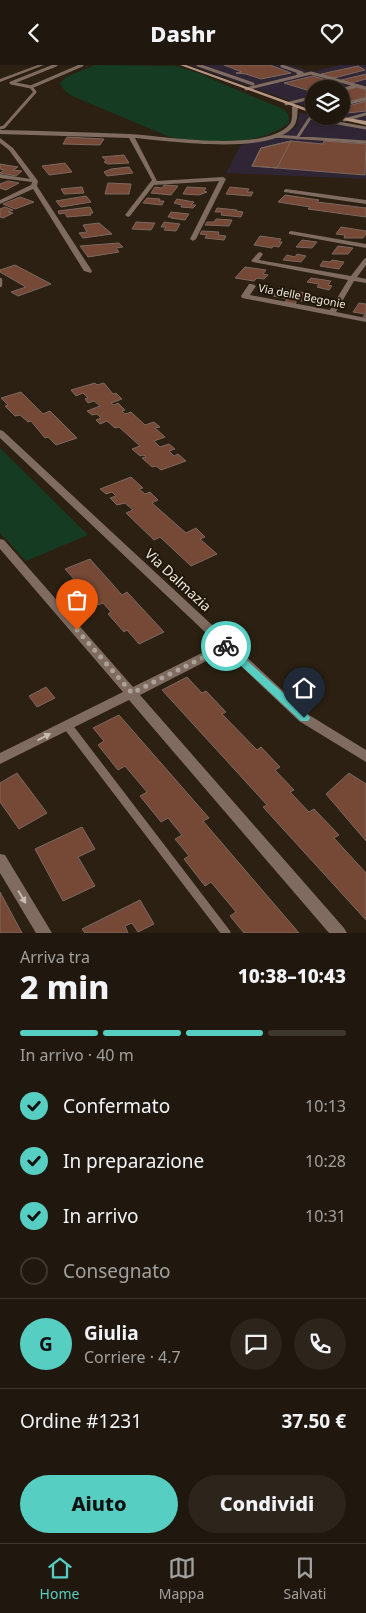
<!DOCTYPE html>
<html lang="it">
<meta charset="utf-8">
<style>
:root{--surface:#20180e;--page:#2d251c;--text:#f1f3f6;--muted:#a2a09e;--line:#3d372e;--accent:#57cec2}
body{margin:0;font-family:"Noto Sans",sans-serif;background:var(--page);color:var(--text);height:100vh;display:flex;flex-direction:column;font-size:19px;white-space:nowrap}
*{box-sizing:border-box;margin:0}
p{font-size:16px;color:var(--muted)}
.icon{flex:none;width:28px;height:28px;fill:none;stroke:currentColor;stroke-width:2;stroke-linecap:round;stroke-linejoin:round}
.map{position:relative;height:868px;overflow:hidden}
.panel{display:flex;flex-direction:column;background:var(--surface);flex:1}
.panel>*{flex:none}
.tools{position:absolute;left:305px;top:15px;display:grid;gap:10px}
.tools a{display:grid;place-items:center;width:45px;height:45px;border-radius:50%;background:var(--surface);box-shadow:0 1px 4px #0004,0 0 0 1px var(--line);font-size:25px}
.pin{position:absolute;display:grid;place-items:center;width:42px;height:42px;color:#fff;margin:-51px -21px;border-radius:50% 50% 50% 0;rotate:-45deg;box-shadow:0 0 5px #0007}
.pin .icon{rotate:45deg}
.courier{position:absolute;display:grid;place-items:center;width:50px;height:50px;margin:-25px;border:4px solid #57cec2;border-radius:50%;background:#fff;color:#222;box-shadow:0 1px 6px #0007}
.overview em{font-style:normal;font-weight:800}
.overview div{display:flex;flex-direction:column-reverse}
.overview{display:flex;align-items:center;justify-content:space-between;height:85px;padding:0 20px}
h1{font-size:32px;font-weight:800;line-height:38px}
.bar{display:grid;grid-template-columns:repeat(4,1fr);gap:8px 5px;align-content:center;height:60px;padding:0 20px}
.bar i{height:6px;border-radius:4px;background:var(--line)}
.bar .on{background:var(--accent)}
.bar p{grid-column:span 4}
.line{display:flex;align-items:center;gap:12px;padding:0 20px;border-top:1px solid var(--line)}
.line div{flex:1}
.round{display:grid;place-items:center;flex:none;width:52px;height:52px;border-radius:26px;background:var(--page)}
ol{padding:0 20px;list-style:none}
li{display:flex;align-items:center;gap:15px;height:55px}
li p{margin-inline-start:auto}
li .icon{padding:5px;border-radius:50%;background:var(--accent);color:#111;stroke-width:4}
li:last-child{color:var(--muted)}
li i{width:28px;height:28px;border:2px solid var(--line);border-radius:50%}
.cta{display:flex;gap:10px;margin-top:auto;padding:10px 20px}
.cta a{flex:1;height:58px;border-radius:30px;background:var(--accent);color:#111;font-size:20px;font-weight:800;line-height:58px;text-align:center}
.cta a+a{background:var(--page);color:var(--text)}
header{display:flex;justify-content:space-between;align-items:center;height:65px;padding:0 20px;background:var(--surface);font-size:22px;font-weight:800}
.menu{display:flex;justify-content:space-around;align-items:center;height:70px;border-top:1px solid var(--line);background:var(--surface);font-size:14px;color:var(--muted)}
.menu a{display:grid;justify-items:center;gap:2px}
.menu .on{color:var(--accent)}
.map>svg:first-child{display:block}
</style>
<header><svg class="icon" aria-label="back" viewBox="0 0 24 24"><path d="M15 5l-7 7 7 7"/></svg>Dashr<svg class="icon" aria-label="heart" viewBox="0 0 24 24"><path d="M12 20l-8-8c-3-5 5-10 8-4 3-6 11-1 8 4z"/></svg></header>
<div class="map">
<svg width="366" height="868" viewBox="0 0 366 868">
<rect width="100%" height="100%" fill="#2b2012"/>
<!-- commercial -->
<path fill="#2f2534" d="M189 0H290L311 7 340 0H366V56L337 51H341V24H314V44Z
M302 48 366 62V114L226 108 241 80 268 74 292 65 298 60 299 49Z"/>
<!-- green -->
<path fill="#163b23" d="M95 0 175 1 199 8 227 19 199 9 283 44 288 49 289 58C258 82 206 79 170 72L72 31 64 25 60 18 66 12Z
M0 383 88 470 26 496 0 468Z"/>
<!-- building -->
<path fill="#764836" stroke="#7c6860" d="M224 0H270L291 8 261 14 246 9 236 8 242 7Z
M358 1 365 5 334 13 321 9Z
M366 9V14L351 18 341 15Z
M313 11 339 19 314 24 310 26 284 18Z
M357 22 366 25V32L341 39V27Z
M366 36V46L348 48 341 46V43Z
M67 72 104 74 100 80 63 79Z
M291 76 277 103 252 101 261 83Z
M291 76 323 79 324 76 366 79 365 110 252 101 261 83Z
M124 90 129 98 108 99 104 97 106 95 102 92Z
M65 98 72 107 49 110 42 101Z
M0 99 18 102 13 105 22 106 16 111 0 108 4 105 0 104Z
M129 102 133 108 107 111 104 107 111 104Z
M8 116 19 118 6 125 0 123V119Z
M108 118 131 119 129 129H105Z
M164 120 178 121 171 130 151 128 155 122 162 123Z
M82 122 84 128 64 129 61 124Z
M187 122 206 123 204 126 207 127 199 130 183 129Z
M230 122 249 124 247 127H253L251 131 226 129Z
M285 130 319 135 317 137 366 143V152L308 144 310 142 278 137Z
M86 131 91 137 61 142 56 136Z
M20 132 34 137 15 144 3 139Z
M147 133 160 134 159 136H164L162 140 143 138Z
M177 134 194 137 191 140H196L193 143 181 142 182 140 174 138Z
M5 142 13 145 8 147 13 148 3 153 0 152V144Z
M90 142 93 148H90L91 150 67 152 65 148 59 149 58 146Z
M217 143 237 145 236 146 243 147 241 152 221 150 222 147H215Z
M171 147 189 149 185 155 171 153 172 152H168Z
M216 154 232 155 229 161 205 160 207 157H214Z
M136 157 155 158 151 165 132 164Z
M164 157 180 159 176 166 164 165 166 162H161Z
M99 158 112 169 83 173 79 168 87 167 83 160Z
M341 162 366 166V169L363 173H344L345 170 336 169Z
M202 166 219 167 218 170 226 171 224 175 205 173 207 170 200 169Z
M260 171 281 174 279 177H282L279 182 273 181 272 183 254 180Z
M302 175 317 177 312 183 296 182Z
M119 178 123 182 116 183 119 187 88 192 80 181Z
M338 181 353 183 348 189H332Z
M297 189 306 191 301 197 283 195 287 190 295 192Z
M332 195 344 197 339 204 320 201 323 196 330 197Z
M15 200 51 219 18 231 11 227 26 222 0 207V205Z
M245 202 266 205 263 209 268 210 264 214 257 213 254 216 235 213Z
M311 213 331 216 328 220 332 221 329 225 317 222 319 219 307 217Z
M279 223 310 229 305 237 297 235 295 239 285 237 287 234 273 231Z
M359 238 366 239V252H363L365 249 353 247Z
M95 318 97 320 104 318 113 329 116 328 122 334 111 338 114 340 118 338 125 345 122 346 125 349 131 347 145 360 154 357 160 362 155 363 165 372 154 376 160 382 169 379 175 384 169 386 174 391 178 389 186 396 161 405 156 401 152 402 142 393 146 392 144 390 140 391 132 384 140 381 119 362 115 363 107 356 100 359 96 355 101 353 97 349 92 350 87 346 100 341 94 336 88 338 85 334 88 333 83 328 76 331 71 325Z
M21 327 43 349 50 346 77 373 56 380 48 372 45 373 31 356 28 357 20 350 15 351 5 341 8 340 1 333Z
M131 412 143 423 139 424 145 429 150 427 158 435 152 438 186 468 196 463 205 472 200 474 217 489 191 501 160 472 154 475 126 448 133 445 125 438 117 440 110 433 116 431 112 427 106 429 100 424Z
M90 494 122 530 127 527 164 567 139 579 127 565 124 567 108 549 111 547 103 538 98 540 89 530 85 531 71 515 74 514 65 504Z
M187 612 202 628 206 626 226 647 222 649 257 685 261 682 280 702 275 705 294 725 290 727 309 747 314 744 339 770 334 773 366 808V855L263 742 267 740 162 625Z
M46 622 55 633 37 642 29 631Z
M119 650 209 753 203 756 299 868H244L230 851 236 847 211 817 205 821 184 794 189 791 175 774 182 770 168 753 161 757 140 731 147 727 125 701 118 705 98 680 104 676 93 663Z
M17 708 47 748 19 764 0 737V718Z
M349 708 366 719V776L326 729Z
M82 762 95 784 78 792 95 821 63 836 35 784Z
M0 827 22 868H0Z
M140 835 154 859 138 867 132 858 125 861 128 868H85L82 864Z"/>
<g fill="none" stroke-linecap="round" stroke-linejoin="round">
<!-- service-far2 -->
<path stroke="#7f6b5f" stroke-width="3" d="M56 0 11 18 31 22 82 0
M198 0 253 19
M282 1 302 8 298 9
M246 24 311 8 366 23
M341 25 355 21
M286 39 314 32
M341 40 366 34
M344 55 366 49
M0 63 4 62 35 27 31 22
M274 71 366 77
M297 73 310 53 366 63"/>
<!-- service-far1 -->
<path stroke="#7f6b5f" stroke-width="4.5" d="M0 215V220"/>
<!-- service -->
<path stroke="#7f6b5f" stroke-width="9" d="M67 660 226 868"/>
<!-- minor -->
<path fill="#7f6b5f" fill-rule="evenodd" d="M295 40 298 42C297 48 298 55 294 61 272 91 169 76 135 73L157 116 223 112 226 114 196 174 193 176 190 174 219 116 154 120 130 151 128 152 125 150 152 115 129 73 0 69V65C43 66 86 67 129 69 165 71 263 88 289 60 293 56 292 48 292 42Z
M0 73 13 83 38 116 37 121 92 206 91 208 84 206 33 124 0 139V135L31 120 32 117 0 113V109L30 114 9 85 0 78Z
M286 124 366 135V139L284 127V125Z
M291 166 366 179V183L289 169V167Z
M260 187 263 189 259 195 351 211 364 194 366 193V200L357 212 366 214V218L354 216 336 247 366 253V257L242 233 241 231 249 219H252L256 221 250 230 330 245 348 215 253 197 251 196 258 188Z
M0 474 4 475 133 622 222 578H230L232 581 230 584 140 630 344 863 347 868H329L129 635 0 699V688L123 627 0 484Z
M0 789 5 790 52 868H36L0 808Z"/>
<!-- tertiary -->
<path fill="#7f6b5f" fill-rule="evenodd" d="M38 0H44L0 17V14Z
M0 365 3 366 309 650 366 685V697L299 656 0 373Z"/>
<!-- secondary -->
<path fill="#b59581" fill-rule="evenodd" d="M180 0H186L314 46V49Z
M325 51H337L366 56V60Z"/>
</g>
<!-- one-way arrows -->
<defs><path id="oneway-solid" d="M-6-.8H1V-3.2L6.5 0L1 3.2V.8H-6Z" transform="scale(1.25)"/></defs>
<g fill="#c7bcb2">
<use href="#oneway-solid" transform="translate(44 672) rotate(-27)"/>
<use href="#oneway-solid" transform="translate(22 832) rotate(59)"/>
</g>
<!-- route -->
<path fill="#57cec2" d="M226 577 308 650 310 653 308 656H301L222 583V578Z"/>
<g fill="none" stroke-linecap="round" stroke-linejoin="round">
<!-- done -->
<path stroke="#aaa197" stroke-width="5" stroke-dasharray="0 9" d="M77 565 132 628 226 581"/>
</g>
<g text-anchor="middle" stroke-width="4" stroke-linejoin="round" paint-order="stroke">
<!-- far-street labels -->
<g font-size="11" fill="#eee7de" stroke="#211709">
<text transform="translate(302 231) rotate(11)" y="4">Via delle Begonie</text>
</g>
<!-- street labels -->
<g font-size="14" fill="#eee7de" stroke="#211709">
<text transform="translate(178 515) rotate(43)" y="5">Via Dalmazia</text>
</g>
</g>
</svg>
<div class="tools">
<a><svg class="icon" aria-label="layers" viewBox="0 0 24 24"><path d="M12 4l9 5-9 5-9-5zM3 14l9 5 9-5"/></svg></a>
</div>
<div class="pin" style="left:77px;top:565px;background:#ea580c"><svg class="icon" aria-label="bag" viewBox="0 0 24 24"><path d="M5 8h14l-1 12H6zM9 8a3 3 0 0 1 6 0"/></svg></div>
<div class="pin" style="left:304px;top:653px;background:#1f2937"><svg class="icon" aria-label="home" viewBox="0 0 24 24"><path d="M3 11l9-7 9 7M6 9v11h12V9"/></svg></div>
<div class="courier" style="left:226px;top:581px"><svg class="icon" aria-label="bike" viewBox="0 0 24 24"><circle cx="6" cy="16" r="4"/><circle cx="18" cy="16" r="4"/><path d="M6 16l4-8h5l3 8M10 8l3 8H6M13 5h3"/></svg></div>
</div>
<section class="panel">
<div class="overview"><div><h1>2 min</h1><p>Arriva tra</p></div><em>10:38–10:43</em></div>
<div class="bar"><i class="on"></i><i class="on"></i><i class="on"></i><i></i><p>In arrivo · 40 m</p></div>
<ol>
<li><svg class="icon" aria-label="check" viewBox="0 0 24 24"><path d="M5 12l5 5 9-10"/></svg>Confermato<p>10:13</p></li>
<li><svg class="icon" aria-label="check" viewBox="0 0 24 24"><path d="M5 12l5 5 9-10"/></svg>In preparazione<p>10:28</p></li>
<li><svg class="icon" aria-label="check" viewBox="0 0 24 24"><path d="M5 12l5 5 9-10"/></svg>In arrivo<p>10:31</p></li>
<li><i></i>Consegnato</li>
</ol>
<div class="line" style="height:90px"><b class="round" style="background:var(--accent);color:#111">G</b><div><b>Giulia</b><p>Corriere · 4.7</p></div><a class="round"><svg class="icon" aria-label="chat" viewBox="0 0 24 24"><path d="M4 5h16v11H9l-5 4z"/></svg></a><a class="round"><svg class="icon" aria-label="phone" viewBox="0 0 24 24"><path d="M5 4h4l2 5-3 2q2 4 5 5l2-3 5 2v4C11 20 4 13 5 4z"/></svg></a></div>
<div class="line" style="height:65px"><div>Ordine #1231</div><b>37.50 €</b></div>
<div class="cta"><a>Aiuto</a><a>Condividi</a></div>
</section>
<nav class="menu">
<a class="on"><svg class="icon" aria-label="home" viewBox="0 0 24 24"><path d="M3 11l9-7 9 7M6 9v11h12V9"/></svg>Home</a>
<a><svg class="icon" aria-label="map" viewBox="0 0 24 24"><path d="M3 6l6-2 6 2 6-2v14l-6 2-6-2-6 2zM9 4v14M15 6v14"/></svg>Mappa</a>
<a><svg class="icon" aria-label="saved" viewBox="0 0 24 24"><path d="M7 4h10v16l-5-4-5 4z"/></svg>Salvati</a>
</nav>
